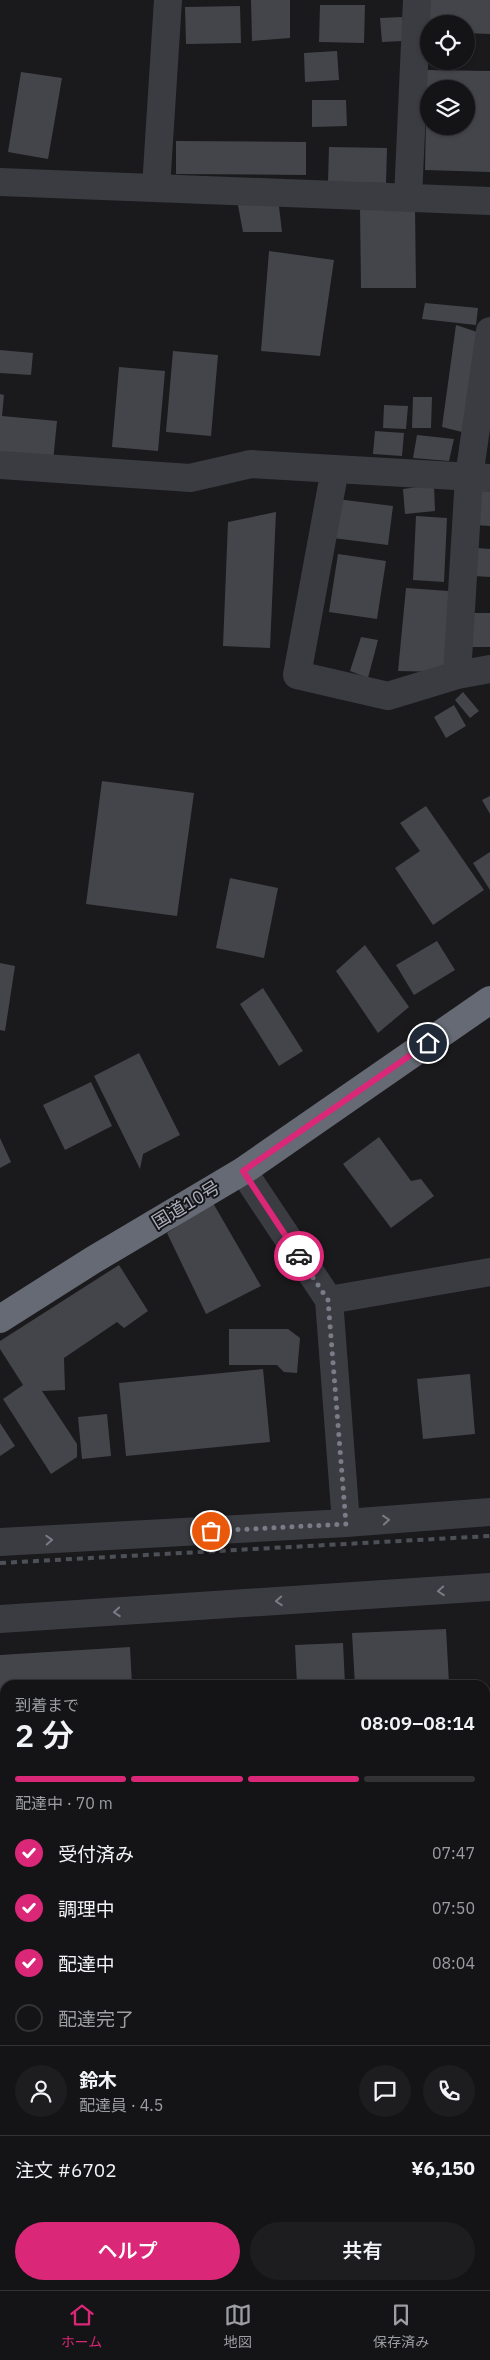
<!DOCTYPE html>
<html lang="ja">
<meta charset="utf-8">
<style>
:root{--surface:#141416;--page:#1d1d1f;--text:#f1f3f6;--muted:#9d9ea1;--line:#333335;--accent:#db2777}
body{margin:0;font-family:"IBM Plex Sans","Noto Sans JP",sans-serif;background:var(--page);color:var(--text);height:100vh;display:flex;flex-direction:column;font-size:19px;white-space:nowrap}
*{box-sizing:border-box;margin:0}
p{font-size:16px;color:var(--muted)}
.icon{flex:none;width:28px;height:28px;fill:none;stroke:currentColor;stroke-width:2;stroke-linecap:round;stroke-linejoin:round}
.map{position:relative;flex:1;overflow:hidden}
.side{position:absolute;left:0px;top:1680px;width:490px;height:610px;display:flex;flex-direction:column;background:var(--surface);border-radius:15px 15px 0 0;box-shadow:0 1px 4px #0004,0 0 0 1px var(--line)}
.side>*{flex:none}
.buttons{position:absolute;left:420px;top:15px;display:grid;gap:10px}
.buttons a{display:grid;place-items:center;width:55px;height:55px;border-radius:50%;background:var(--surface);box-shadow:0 1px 4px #0004,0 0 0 1px var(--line);font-size:25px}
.pin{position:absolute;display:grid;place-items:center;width:42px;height:42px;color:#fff;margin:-21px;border:2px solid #fff;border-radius:50%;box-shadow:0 1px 5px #0007}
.courier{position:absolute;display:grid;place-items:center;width:50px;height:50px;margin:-25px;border:4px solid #db2777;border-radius:50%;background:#fff;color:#222;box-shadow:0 1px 6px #0007}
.headline em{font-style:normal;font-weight:600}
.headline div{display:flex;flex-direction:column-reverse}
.headline{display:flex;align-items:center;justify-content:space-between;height:85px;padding:0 15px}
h1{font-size:32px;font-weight:600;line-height:38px}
.bar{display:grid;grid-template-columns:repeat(4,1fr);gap:8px 5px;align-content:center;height:60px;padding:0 15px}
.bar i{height:6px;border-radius:4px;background:var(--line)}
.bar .selected{background:var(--accent)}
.bar p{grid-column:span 4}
.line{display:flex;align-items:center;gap:12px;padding:0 15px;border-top:1px solid var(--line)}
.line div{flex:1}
.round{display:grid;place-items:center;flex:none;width:52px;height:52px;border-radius:26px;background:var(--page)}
ol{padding:0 15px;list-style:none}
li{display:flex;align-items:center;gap:15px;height:55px}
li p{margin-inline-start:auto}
li .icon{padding:5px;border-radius:50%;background:var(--accent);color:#fff;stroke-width:4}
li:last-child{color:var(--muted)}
li i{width:28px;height:28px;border:2px solid var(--line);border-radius:50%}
.primary-button{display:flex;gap:10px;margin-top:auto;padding:10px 15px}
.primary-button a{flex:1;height:58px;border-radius:30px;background:var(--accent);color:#fff;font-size:20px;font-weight:600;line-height:58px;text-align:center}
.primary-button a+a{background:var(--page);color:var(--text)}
.dock{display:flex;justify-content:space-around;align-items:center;height:70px;border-top:1px solid var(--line);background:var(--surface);font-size:14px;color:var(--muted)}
.dock a{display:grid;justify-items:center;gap:2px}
.dock .selected{color:var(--accent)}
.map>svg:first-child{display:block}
</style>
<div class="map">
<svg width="490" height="2290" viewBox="0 0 490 2290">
<rect width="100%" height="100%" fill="#1a1a1d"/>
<!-- building -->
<path fill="#44454a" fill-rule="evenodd" d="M251 0H290V38L252 41Z
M428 0H490V34L466 33V24H427Z
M320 5H365L364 43 319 42Z
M240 6 241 43 186 44 185 7Z
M402 17 403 41 382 42 380 18Z
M337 51 339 80 305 82 304 53Z
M427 70 490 71V172L425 170ZM429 89H466V126H429Z
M21 72 62 78 48 159 8 152Z
M312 100H346L347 126 312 127Z
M176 141 306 142V175L176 174Z
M329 147 387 148 386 183 328 182Z
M278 198 282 232H243L237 200Z
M360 207H415L416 288H361Z
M269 251 334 260 320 356 261 351Z
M425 303 478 308 476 325 422 319Z
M456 325 480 333 466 433 442 427Z
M0 350 33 353 31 375 0 373Z
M173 351 218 355 211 436 166 432Z
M119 367 165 371 158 451 112 447Z
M0 394 4 395 2 416 57 421 53 461 0 456Z
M413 397H432L431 428H412Z
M384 405 408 406 406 429 383 428Z
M375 431 404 433 402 456 373 454Z
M417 435 454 439 449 461 413 458Z
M479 484 490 485V526L475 525Z
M434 485 435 511 405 514 403 489Z
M337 499 393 506 388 545 333 538Z
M276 512 270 648 223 646 228 522Z
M416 516 447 518 444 582 413 580Z
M477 548 490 549V577L474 576Z
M338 554 386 561 377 619 329 612Z
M406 588 449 591 446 672 398 671Z
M469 613H490V647H469Z
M361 637 378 640 368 678 350 671Z
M463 692 479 711 470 718 455 700Z
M454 705 466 726 446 738 434 717Z
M102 781 194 793 177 916 86 904Z
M490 796V814L482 800Z
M426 806 484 890 433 925 395 868 420 851 400 823Z
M490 852V890L473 863Z
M230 878 278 888 264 958 216 948Z
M437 941 455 970 414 995 396 965Z
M365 945 409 1007 378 1033 336 971Z
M0 963 15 966 5 1031 0 1030Z
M263 988 303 1051 279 1066 240 1004Z
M139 1053 180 1135 143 1154 140 1169 94 1076Z
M91 1082 112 1126 65 1150 43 1105Z
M379 1137 411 1181 421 1179 434 1196 391 1228 343 1164Z
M0 1138 11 1162 0 1168Z
M213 1203 261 1286 206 1314 167 1233Z
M119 1265 148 1311 124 1328 117 1322 64 1358 65 1390 42 1391 77 1444V1457L51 1474 3 1399 23 1385 0 1349V1341Z
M229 1329H288L300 1338 297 1373 284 1372 277 1365H229Z
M263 1369 270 1442 126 1456 119 1383Z
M470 1374 475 1434 423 1439 417 1379Z
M107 1414 111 1456 82 1459 78 1417Z
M0 1423 15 1446 0 1456Z
M446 1629 449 1683 483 1682V1685H355L352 1633Z
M343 1643 345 1685H297L295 1645Z
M130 1647 132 1685H5V1805H3L0 1795V1655Z
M485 1960H490V2012L485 2013Z
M0 2033 5 2039V2067L0 2078Z
M485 2110H490V2177L485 2189Z
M0 2160H5V2285H39V2290H0Z
M485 2244 490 2247V2262L485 2271Z
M113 2285H140V2290H113Z
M211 2285H247L244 2290H209Z
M265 2285H302L305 2286 303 2290H263Z
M443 2285H476L473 2290H441Z"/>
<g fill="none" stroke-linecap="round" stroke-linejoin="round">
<!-- minor -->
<path stroke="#3b3c42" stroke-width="28" d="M0 182 490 201
M156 188 168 0
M408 198 417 0
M490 331 469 477 457 675 490 669
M0 465 190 478 251 464 490 478
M335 469 297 675 388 696 457 675
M243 1171 329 1300 346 1523
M329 1300 490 1272
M0 1542 346 1523 490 1512
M0 1619 490 1587
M485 1864H490
M0 1880H5
M0 1930 5 1950
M485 2084 490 2083
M0 2118 5 2117
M61 2285V2290
M380 2285 388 2290
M162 2290 165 2285"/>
<!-- highway -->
<path stroke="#666a74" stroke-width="28" d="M0 1319 93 1260 243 1171 490 1000"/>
<!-- rail -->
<path stroke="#4e5058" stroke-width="4" stroke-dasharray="6 5" stroke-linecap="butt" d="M0 1563 490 1536"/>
</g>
<!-- one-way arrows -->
<defs><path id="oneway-chevron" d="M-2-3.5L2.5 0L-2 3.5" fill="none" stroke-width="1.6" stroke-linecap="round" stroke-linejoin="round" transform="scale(1.25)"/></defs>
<g stroke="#797c86">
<use href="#oneway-chevron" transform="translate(386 1520) rotate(-5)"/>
<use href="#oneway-chevron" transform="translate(49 1540) rotate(-3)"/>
<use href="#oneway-chevron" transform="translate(441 1591) rotate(176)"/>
<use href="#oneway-chevron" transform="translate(279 1601) rotate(176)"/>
<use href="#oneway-chevron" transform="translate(117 1612) rotate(176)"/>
</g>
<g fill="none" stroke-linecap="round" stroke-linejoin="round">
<!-- done -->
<path stroke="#797c86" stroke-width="5" stroke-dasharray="0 9" d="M211 1531 346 1524 328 1300 299 1256"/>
<!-- route -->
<path stroke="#db2777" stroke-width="6" d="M299 1256 243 1171 428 1043"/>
</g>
<g text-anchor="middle" stroke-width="4" stroke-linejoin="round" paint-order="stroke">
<!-- street labels -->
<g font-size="18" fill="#acb1be" stroke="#151518">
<text transform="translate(186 1205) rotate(-31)" y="6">国道10号</text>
</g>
</g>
</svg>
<div class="buttons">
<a><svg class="icon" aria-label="locate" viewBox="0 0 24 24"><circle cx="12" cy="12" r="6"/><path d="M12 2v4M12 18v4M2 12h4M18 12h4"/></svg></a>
<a><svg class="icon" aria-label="layers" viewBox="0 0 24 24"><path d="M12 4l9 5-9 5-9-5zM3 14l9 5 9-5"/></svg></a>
</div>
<div class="pin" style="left:211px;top:1531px;background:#ea580c"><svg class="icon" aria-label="bag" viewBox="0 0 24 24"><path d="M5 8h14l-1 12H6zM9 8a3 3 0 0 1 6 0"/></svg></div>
<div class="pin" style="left:428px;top:1043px;background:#1f2937"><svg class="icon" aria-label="home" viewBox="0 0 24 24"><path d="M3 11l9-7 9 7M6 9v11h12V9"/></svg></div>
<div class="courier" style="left:299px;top:1256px"><svg class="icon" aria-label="car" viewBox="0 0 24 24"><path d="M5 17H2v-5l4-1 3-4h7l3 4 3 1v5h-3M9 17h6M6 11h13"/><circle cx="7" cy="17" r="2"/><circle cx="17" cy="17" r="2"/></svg></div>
<section class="side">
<div class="headline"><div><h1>2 分</h1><p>到着まで</p></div><em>08:09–08:14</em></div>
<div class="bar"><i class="selected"></i><i class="selected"></i><i class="selected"></i><i></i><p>配達中 · 70 m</p></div>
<ol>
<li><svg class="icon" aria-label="check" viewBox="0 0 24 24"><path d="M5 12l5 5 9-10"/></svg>受付済み<p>07:47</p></li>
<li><svg class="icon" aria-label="check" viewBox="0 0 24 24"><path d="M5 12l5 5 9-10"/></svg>調理中<p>07:50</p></li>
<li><svg class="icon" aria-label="check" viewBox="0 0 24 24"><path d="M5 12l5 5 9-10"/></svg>配達中<p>08:04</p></li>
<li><i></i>配達完了</li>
</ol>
<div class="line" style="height:90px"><a class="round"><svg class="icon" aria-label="person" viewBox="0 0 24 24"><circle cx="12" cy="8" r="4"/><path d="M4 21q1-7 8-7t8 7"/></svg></a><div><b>鈴木</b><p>配達員 · 4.5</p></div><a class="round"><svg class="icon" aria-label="chat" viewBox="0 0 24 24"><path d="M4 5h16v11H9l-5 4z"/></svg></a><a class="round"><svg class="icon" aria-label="phone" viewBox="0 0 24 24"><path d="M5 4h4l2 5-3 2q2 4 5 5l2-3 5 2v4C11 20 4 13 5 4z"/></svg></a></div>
<div class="line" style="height:65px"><div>注文 #6702</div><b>¥6,150</b></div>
<div class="primary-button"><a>ヘルプ</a><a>共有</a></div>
</section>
</div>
<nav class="dock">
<a class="selected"><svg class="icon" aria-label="home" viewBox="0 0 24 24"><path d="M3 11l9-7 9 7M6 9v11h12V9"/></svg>ホーム</a>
<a><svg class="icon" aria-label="map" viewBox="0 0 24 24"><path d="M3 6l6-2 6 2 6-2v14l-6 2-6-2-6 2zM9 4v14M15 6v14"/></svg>地図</a>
<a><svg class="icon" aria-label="saved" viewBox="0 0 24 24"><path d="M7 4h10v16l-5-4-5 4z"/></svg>保存済み</a>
</nav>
